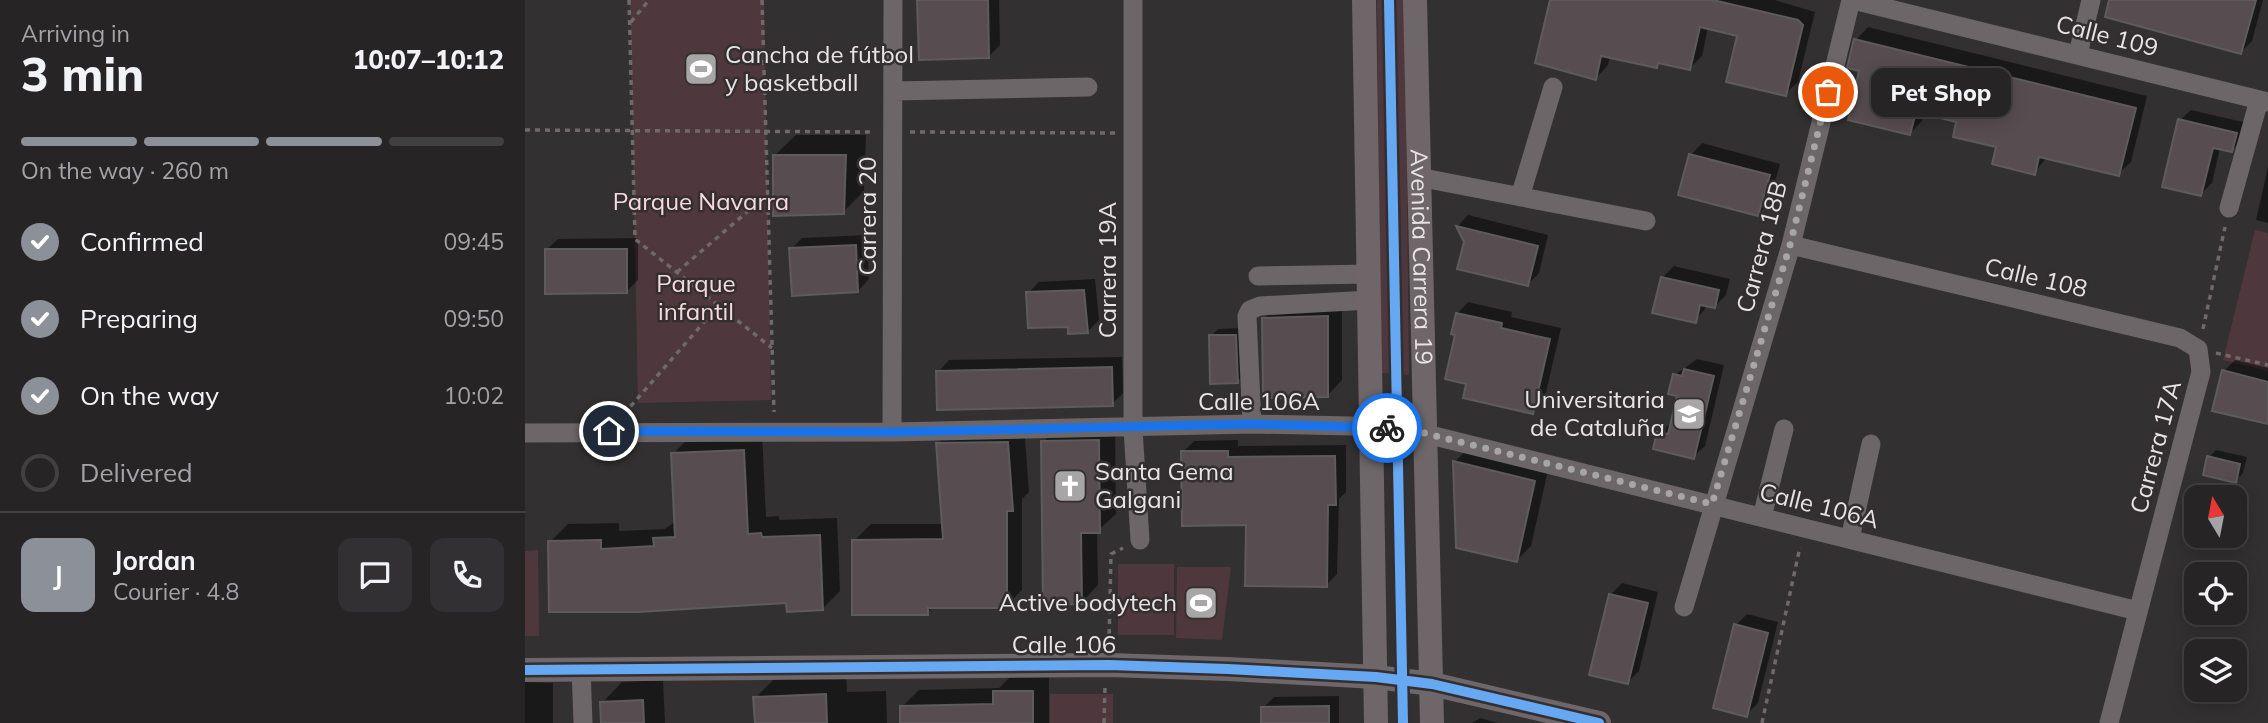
<!DOCTYPE html>
<meta charset="utf-8">
<style>
:root{--surface:#262425;--page:#323032;--text:#f1f3f6;--muted:#a4a4a7;--line:#424142;--accent:#8c9099}
body{margin:0;font-family:Mulish,sans-serif;background:var(--page);color:var(--text);height:100vh;display:flex;flex-direction:column;font-size:26px;white-space:nowrap}
*{box-sizing:border-box;margin:0}
p{font-size:23px;color:var(--muted)}
.icon{flex:none;width:38px;height:38px;fill:none;stroke:currentColor;stroke-width:2;stroke-linecap:round;stroke-linejoin:round}
.map{position:relative;flex:1;overflow:hidden}
.side{display:flex;flex-direction:column;background:var(--surface);width:525px}
.side>*{flex:none}
.needle{width:46px;rotate:350deg}
.tools{position:absolute;left:1659px;top:485px;display:grid;gap:14px}
.tools a{display:grid;place-items:center;width:63px;height:63px;border-radius:14px;background:var(--surface);box-shadow:0 4px 18px #0003,0 0 0 2px var(--line);font-size:35px}
.pin{position:absolute;display:grid;place-items:center;width:60px;height:60px;color:#fff;margin:-30px;border:4px solid #fff;border-radius:50%;box-shadow:0 2px 7px #0007}
.courier{position:absolute;display:grid;place-items:center;width:70px;height:70px;margin:-35px;border:5px solid #1a73e8;border-radius:50%;background:#fff;color:#222;box-shadow:0 2px 9px #0007}
.bubble{position:absolute;height:49px;border-radius:14px;background:var(--surface);box-shadow:0 4px 18px #0003,0 0 0 2px var(--line);font-size:23px;font-weight:800;line-height:49px;text-align:center}
.overview em{font-style:normal;font-weight:800}
.overview div{display:flex;flex-direction:column-reverse}
.overview{display:flex;align-items:center;justify-content:space-between;height:119px;padding:0 21px}
h1{font-size:46px;font-weight:800;line-height:52px}
.bar{display:grid;grid-template-columns:repeat(4,1fr);gap:10px 7px;align-content:center;height:84px;padding:0 21px}
.bar i{height:9px;border-radius:5px;background:var(--line)}
.bar .active{background:var(--accent)}
.bar p{grid-column:span 4}
.line{display:flex;align-items:center;gap:18px;padding:0 21px;border-top:2px solid var(--line)}
.line div{flex:1}
.round{display:grid;place-items:center;flex:none;width:74px;height:74px;border-radius:14px;background:var(--page)}
ol{padding:0 21px;list-style:none}
li{display:flex;align-items:center;gap:21px;height:77px}
li p{margin-inline-start:auto}
li .icon{padding:7px;border-radius:50%;background:var(--accent);color:#fff;stroke-width:4}
li:last-child{color:var(--muted)}
li i{width:38px;height:38px;border:4px solid var(--line);border-radius:50%}
main{display:flex;flex:1;min-height:0}
.map>svg:first-child{display:block}
</style>
<main>
<section class="side">
<div class="overview"><div><h1>3 min</h1><p>Arriving in</p></div><em>10:07–10:12</em></div>
<div class="bar"><i class="active"></i><i class="active"></i><i class="active"></i><i></i><p>On the way · 260 m</p></div>
<ol>
<li><svg class="icon" aria-label="check" viewBox="0 0 24 24"><path d="M5 12l5 5 9-10"/></svg>Confirmed<p>09:45</p></li>
<li><svg class="icon" aria-label="check" viewBox="0 0 24 24"><path d="M5 12l5 5 9-10"/></svg>Preparing<p>09:50</p></li>
<li><svg class="icon" aria-label="check" viewBox="0 0 24 24"><path d="M5 12l5 5 9-10"/></svg>On the way<p>10:02</p></li>
<li><i></i>Delivered</li>
</ol>
<div class="line" style="height:126px"><b class="round" style="background:var(--accent);color:#fff">J</b><div><b>Jordan</b><p>Courier · 4.8</p></div><a class="round"><svg class="icon" aria-label="chat" viewBox="0 0 24 24"><path d="M4 5h16v11H9l-5 4z"/></svg></a><a class="round"><svg class="icon" aria-label="phone" viewBox="0 0 24 24"><path d="M5 4h4l2 5-3 2q2 4 5 5l2-3 5 2v4C11 20 4 13 5 4z"/></svg></a></div>
</section>
<div class="map">
<svg width="1743" height="723" viewBox="0 0 1743 723">
<rect width="100%" height="100%" fill="#323031"/>
<!-- green -->
<path fill="#4f373e" d="M105 0H239L246 400 113 403Z
M852 0H880L884 375 856 373Z
M1730 230 1743 233V371L1698 360Z
M13 550 14 636H0V551Z
M593 564H649V635H593Z
M652 567H706L697 640 651 638Z
M525 694H588V723H525Z"/>
<!-- shadow -->
<path fill="#0007" d="M394 0H474L475 45 464 56Z
M1026 0H1250L1290 12 1273 82 1260 94 1214 35 1183 27 1177 56 1165 68 1135 62 1131 66 1085 56 1083 65 1071 78Z
M1586 0H1738L1727 41 1716 52Z
M1343 27 1622 96 1606 162 1593 174 1522 157 1509 173 1433 121 1399 113 1397 121 1385 133 1336 70 1331 40Z
M1666 110 1722 123 1717 140 1706 151 1695 148 1687 183 1676 194 1655 120Z
M271 135H341L339 191 318 212 250 155Z
M1177 143 1255 164 1244 203 1233 214 1166 155Z
M1743 167V223L1731 220Z
M943 215 1023 235 1014 273 1003 284 941 242 933 226Z
M342 235 344 279 333 291 266 249 277 238Z
M113 238V280L102 291 21 250 33 239Z
M1149 266 1205 279 1201 295 1190 306 1183 305 1170 321 1137 278Z
M570 279 574 320 563 331 545 325 503 293 514 282Z
M817 302V380L803 395 739 319 753 304Z
M943 302 987 312 986 317 1036 328 1019 401 1008 412 943 382 932 334V314Z
M717 328 719 374 712 382 686 336 693 329Z
M597 357 598 393 587 404 413 372 424 360Z
M1172 359 1199 365 1180 446 1168 457 1134 432 1148 422 1155 395 1150 375Z
M1710 360 1743 368V423L1699 371Z
M590 424 591 514 572 531 573 585 557 602 518 442 534 425Z
M499 426 504 492 497 499V590L481 606H409L402 613 329 541 346 524H419L412 444 429 428Z
M237 433 241 517 254 516V520L312 518 315 591 297 609 25 542 43 524 94 523V531L140 529 151 521 148 454 166 436Z
M713 440V446L821 445V492L814 499 812 574 801 585 723 524 658 452 669 441Z
M944 447 1024 466 1006 546 992 560 930 462Z
M1691 450 1722 457 1718 473 1710 481 1684 457Z
M1097 583 1133 592 1114 671 1103 682 1085 595Z
M1222 614 1253 622 1233 703 1221 715 1211 625Z
M321 674 322 692 361 691 362 723H231L230 698 251 677Z
M487 675H524V723H377V707L394 690 474 688Z
M138 680 140 723H77V703L97 682Z
M0 682 28 683V723H0Z
M814 696V723H738V708L749 697Z
M955 718 972 723H947Z"/>
<!-- building -->
<path fill="#574d50" stroke="#5d5b5c" stroke-width="2" d="M392 0H463L464 58 394 60Z
M1025 0H1188L1273 20 1278 25 1261 96 1201 82 1212 36 1175 27 1165 70 1133 63 1132 68 1076 56 1071 80 1010 63Z
M1584 0H1731L1716 54 1580 17Z
M1329 39 1611 108 1594 176 1514 157 1510 175 1467 164 1471 147 1428 137 1431 122 1391 112 1385 135 1323 120 1334 71 1322 68Z
M1653 119 1712 133 1707 152 1688 148 1676 196 1637 187Z
M1164 154 1245 175 1233 216 1153 195Z
M248 155H321L319 214 248 216Z
M931 226 1013 246 1003 286 932 269 939 242Z
M331 245 333 292 267 296 264 248Z
M20 249H102V293L20 294Z
M1136 277 1194 290 1190 308 1175 305 1171 323 1127 313Z
M559 290 563 333 543 334V327L503 328 501 292Z
M931 313 977 323 976 328 1025 339 1008 414 938 398 941 384 920 379 930 335 926 334Z
M803 316V397L738 398 737 318Z
M684 335H711L713 383 685 384Z
M587 367 588 406 412 410 411 371Z
M1159 369 1189 376 1169 459 1128 449 1132 432 1143 434 1152 396 1143 394 1148 374 1157 376Z
M1697 370 1743 382V424L1687 411Z
M574 440 575 533H556L557 604 518 605 516 441Z
M483 442 488 511H482V608H403V615H327V540L418 539 411 443Z
M219 450 223 534 236 533 237 537 295 535 298 610 262 612 261 603 113 612H24L23 541 76 540V549L129 546 128 538 150 537 146 453Z
M656 451H703V457L810 456 811 505H803L802 587 720 586 721 525 657 526Z
M1682 456 1715 464 1711 483 1678 475Z
M928 461 1010 481 992 562 931 548Z
M1084 594 1123 603 1103 684 1064 675Z
M1209 624 1243 633 1222 717 1188 708Z
M468 691H508V723H375V706L468 704Z
M301 694 302 723H230L228 697Z
M118 700 119 723H76L75 702Z
M804 706V723H736V707Z"/>
<g fill="none" stroke-linecap="round" stroke-linejoin="round">
<!-- path -->
<path stroke="#6e696a" stroke-width="3.5" stroke-dasharray="5 5" stroke-linecap="butt" d="M104 0 110 239 247 348
M237 0 249 412
M106 22 124 0
M0 130 350 132
M385 132 591 133
M152 272 243 194
M1678 329 1700 227
M1691 353 1743 365
M99 414 193 306
M584 644 586 554 598 548
M579 723 580 687
M1237 723 1275 547"/>
<!-- minor -->
<path stroke="#6d6668" stroke-width="19" d="M608 0V429L615 540
M1328 0 1743 102
M1553 54 1566 0
M368 91 563 87
M893 177 1121 221
M995 197 1028 87
M1704 208 1734 100
M1266 245 1655 338 1673 349 1676 372 1584 723
M733 276 844 274
M727 424 722 316 725 310 735 306 845 300
M367 432 368 0
M0 433 367 432 727 424 873 427 1613 611
M1237 517 1259 429
M1325 539 1346 444
M1159 607 1266 245 1326 0
M56 668 58 723"/>
<!-- major -->
<g stroke="#6e6668" stroke-width="24">
<path d="M839 0 851 723"/>
<path id="s1" d="M890 0 907 723"/>
<path d="M0 670 584 665 703 669 851 677 907 684 1074 723"/>
</g>
<defs>
<path id="cycleway" d="M864 0 878 723
M0 670 584 665 703 669 851 677 907 684 1074 723"/>
</defs>
<!-- cycleway casing -->
<use href="#cycleway" stroke="#332f30" stroke-width="15"/>
<!-- cycleway -->
<use href="#cycleway" stroke="#66a8f1" stroke-width="10"/>
</g>
<g fill="none" stroke-linecap="round" stroke-linejoin="round">
<!-- done -->
<path stroke="#a7a5a5" stroke-width="7" stroke-dasharray="0 12.6" d="M862 428 899 433 1187 504 1265 245 1303 92"/>
<!-- route -->
<path stroke="#1a73e8" stroke-width="9" d="M84 431 367 432 726 424 862 428"/>
</g>
<!-- icons -->
<defs>
<symbol id="stadium-square" viewBox="-11 -11 22 22"><rect x="-9" y="-9" width="18" height="18" rx="4" fill="#a7a5a5" stroke="#332f30"/><path d="M0-5a6.5 5 0 1 0 0 10a6.5 5 0 1 0 0-10ZM-3.5-1.8h7v3.6h-7Z" fill="#fff"/></symbol>
<symbol id="university-square" viewBox="-11 -11 22 22"><rect x="-9" y="-9" width="18" height="18" rx="4" fill="#a7a5a5" stroke="#332f30"/><path d="M0-5L7-2L0 1L-7-2ZM-4 1L0 2.5L4 1V4Q0 6-4 4Z" fill="#fff"/></symbol>
<symbol id="church-square" viewBox="-11 -11 22 22"><rect x="-9" y="-9" width="18" height="18" rx="4" fill="#a7a5a5" stroke="#332f30"/><path d="M-1.2-6h2.4v3.5h3.3v2.4h-3.3V6h-2.4V-.1h-3.3v-2.4h3.3Z" fill="#fff"/></symbol>
</defs>
<g fill-rule="evenodd">
<use href="#stadium-square" x="157" y="50" width="38" height="38"/>
<use href="#university-square" x="1145" y="395" width="38" height="38"/>
<use href="#church-square" x="526" y="467" width="38" height="38"/>
<use href="#stadium-square" x="657" y="584" width="38" height="38"/>
</g>
<g text-anchor="middle" stroke-width="5" stroke-linejoin="round" paint-order="stroke">
<!-- street labels -->
<g font-size="24" fill="#e6e4e4" stroke="#332f30">
<text transform="translate(1582 36) rotate(14)" y="8">Calle 109</text>
<text transform="translate(343 216) rotate(-90)" y="8">Carrera 20</text>
<text transform="translate(1237 247) rotate(-75)" y="8">Carrera 18B</text>
<text dy="8" stroke="none"><textPath href="#s1" startOffset="257">Avenida Carrera 19</textPath></text>
<text transform="translate(583 270) rotate(-90)" y="8">Carrera 19A</text>
<text transform="translate(1511 278) rotate(13)" y="8">Calle 108</text>
<text x="734" y="410">Calle 106A</text>
<text transform="translate(1631 447) rotate(-75)" y="8">Carrera 17A</text>
<text transform="translate(1294 506) rotate(14)" y="8">Calle 106A</text>
<text x="539" y="653">Calle 106</text>
</g>
<!-- poi labels -->
<g font-size="24" fill="#e6e4e4" stroke="#332f30" text-anchor="start">
<text x="200" y="63">Cancha de fútbol<tspan x="200" dy="28">y basketball</tspan></text>
<text x="1140" y="408" text-anchor="end">Universitaria<tspan x="1140" dy="28">de Cataluña</tspan></text>
<text x="570" y="480">Santa Gema<tspan x="570" dy="28">Galgani</tspan></text>
<text x="652" y="611" text-anchor="end">Active bodytech</text>
</g>
<!-- park labels -->
<g font-size="24" fill="#f8d7e0" stroke="#332f30">
<text x="176" y="210">Parque Navarra</text>
<text x="171" y="292">Parque<tspan x="171" dy="28">infantil</tspan></text>
</g>
</g>
</svg>
<div class="tools">
<a><svg class="needle" viewBox="-14 -14 28 28"><path d="M0-13l5 13h-10z" fill="#e53935"/><path d="M0 13l5-13h-10z" fill="#a4a4a7"/></svg></a>
<a><svg class="icon" aria-label="locate" viewBox="0 0 24 24"><circle cx="12" cy="12" r="6"/><path d="M12 2v4M12 18v4M2 12h4M18 12h4"/></svg></a>
<a><svg class="icon" aria-label="layers" viewBox="0 0 24 24"><path d="M12 4l9 5-9 5-9-5zM3 14l9 5 9-5"/></svg></a>
</div>
<div class="pin" style="left:1303px;top:92px;background:#ea580c"><svg class="icon" aria-label="bag" viewBox="0 0 24 24"><path d="M5 8h14l-1 12H6zM9 8a3 3 0 0 1 6 0"/></svg></div>
<div class="pin" style="left:84px;top:431px;background:#1f2937"><svg class="icon" aria-label="home" viewBox="0 0 24 24"><path d="M3 11l9-7 9 7M6 9v11h12V9"/></svg></div>
<div class="courier" style="left:862px;top:428px"><svg class="icon" aria-label="bike" viewBox="0 0 24 24"><circle cx="6" cy="16" r="4"/><circle cx="18" cy="16" r="4"/><path d="M6 16l4-8h5l3 8M10 8l3 8H6M13 5h3"/></svg></div>
<div class="bubble" style="left:1346px;top:68px;width:140px">Pet Shop</div>
</div>
</main>
